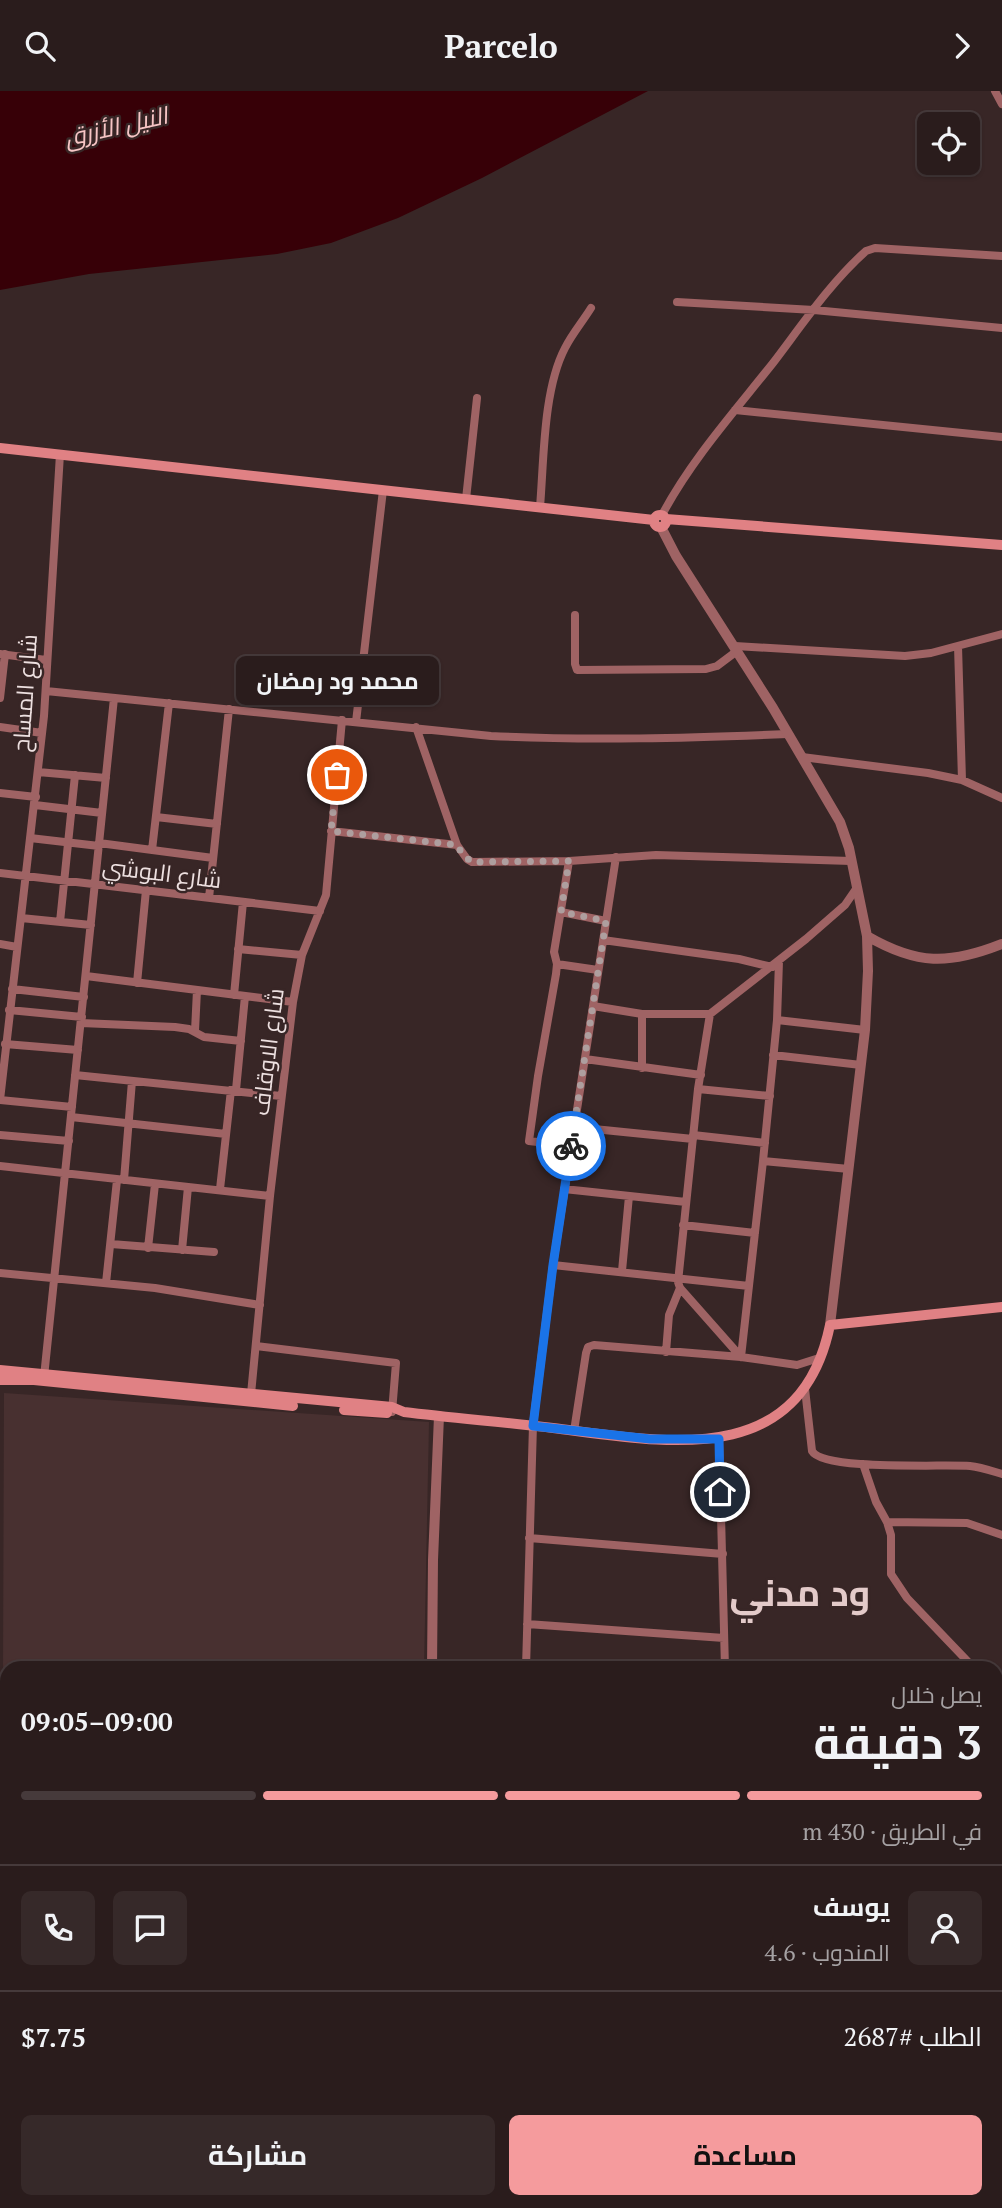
<!DOCTYPE html>
<html lang="ar">
<meta charset="utf-8">
<style>
:root{--surface:#2a1c1c;--page:#362929;--text:#f1f3f6;--muted:#a5a1a3;--line:#463a3b;--accent:#f59b9d}
body{margin:0;font-family:"PT Serif",Cairo,serif;background:var(--page);color:var(--text);direction:rtl;height:100vh;display:flex;flex-direction:column;font-size:26px;white-space:nowrap}
*{box-sizing:border-box;margin:0}
p{font-size:23px;color:var(--muted)}
.icon{flex:none;width:38px;height:38px;fill:none;stroke:currentColor;stroke-width:2;stroke-linecap:round;stroke-linejoin:round}
.map{position:relative;flex:1;overflow:hidden;direction:ltr}
.panel{position:absolute;left:0px;top:1570px;width:1003px;height:548px;display:flex;flex-direction:column;background:var(--surface);border-radius:21px 21px 0 0;box-shadow:0 2px 5px #0004,0 0 0 2px var(--line);direction:rtl}
.panel>*{flex:none}
.fabs{position:absolute;left:917px;top:21px;display:grid;gap:14px}
.fabs a{display:grid;place-items:center;width:63px;height:63px;border-radius:10px;background:var(--surface);box-shadow:0 2px 5px #0004,0 0 0 2px var(--line);font-size:35px}
.pin{position:absolute;display:grid;place-items:center;width:60px;height:60px;color:#fff;margin:-30px;border:4px solid #fff;border-radius:50%;box-shadow:0 2px 7px #0007}
.courier{position:absolute;display:grid;place-items:center;width:70px;height:70px;margin:-35px;border:5px solid #1a73e8;border-radius:50%;background:#fff;color:#222;box-shadow:0 2px 9px #0007}
.bubble{position:absolute;height:49px;border-radius:10px;background:var(--surface);box-shadow:0 2px 5px #0004,0 0 0 2px var(--line);font-size:23px;font-weight:700;line-height:49px;text-align:center;direction:rtl}
.head em{font-style:normal;font-weight:700}
.head div{display:flex;flex-direction:column-reverse}
.head{display:flex;align-items:center;justify-content:space-between;height:119px;padding:0 21px}
h1{font-size:46px;font-weight:700;line-height:52px}
.bar{display:grid;grid-template-columns:repeat(4,1fr);gap:10px 7px;align-content:center;height:84px;padding:0 21px}
.bar i{height:9px;border-radius:5px;background:var(--line)}
.bar .selected{background:var(--accent)}
.bar p{grid-column:span 4}
.line{display:flex;align-items:center;gap:18px;padding:0 21px;border-top:2px solid var(--line)}
.line div{flex:1}
.round{display:grid;place-items:center;flex:none;width:74px;height:74px;border-radius:10px;background:var(--page)}
.button{display:flex;gap:14px;margin-top:auto;padding:14px 21px}
.button a{flex:1;height:80px;border-radius:10px;background:var(--accent);color:#111;font-size:28px;font-weight:700;line-height:80px;text-align:center}
.button a+a{background:var(--page);color:var(--text)}
header{display:flex;justify-content:space-between;align-items:center;height:91px;padding:0 21px;background:var(--surface);font-size:32px;font-weight:700}
.map>svg:first-child{display:block}
</style>
<header><svg class="icon" aria-label="forward" viewBox="0 0 24 24"><path d="M9 5l7 7-7 7"/></svg>Parcelo<svg class="icon" aria-label="search" viewBox="0 0 24 24"><circle cx="10" cy="10" r="6"/><path d="M15 15l6 6"/></svg></header>
<div class="map">
<svg width="1002" height="2117" viewBox="0 0 1002 2117">
<rect width="100%" height="100%" fill="#382626"/>
<!-- built -->
<path fill="#483030" d="M4 1302 429 1331 424 1577H7V1595L3 1590Z"/>
<!-- water -->
<path fill="#370007" d="M0 0H648L482 87 398 127 331 152 277 163 89 183 0 199Z"/>
<g fill="none" stroke-linecap="round" stroke-linejoin="round">
<!-- minor -->
<path stroke="#9f6364" stroke-width="8" d="M995 0 1002 13
M677 211 814 219 1002 237
M735 319 1002 346
M466 408 477 307
M540 416C544 369 543 299 565 257 572 243 583 230 591 217
M662 424C691 369 735 320 773 272 802 234 830 192 866 160L875 157 1002 165
M575 524V573L577 579 706 578 717 575 737 560
M735 555 905 565 931 562 1002 543
M958 555 962 689
M0 563 46 569
M46 600 491 645C590 650 689 647 788 643
M0 607 5 563
M356 631 383 399
M0 636 42 642
M416 636 457 754 467 768 472 771 569 770 656 764 851 770
M802 666 928 682 962 689 1002 707
M38 681 106 687
M0 702 36 706
M35 714 102 722
M156 726 217 733
M331 740 457 754
M30 747 99 755
M99 752 213 767
M152 759 169 612
M569 770 554 861 557 873 556 883 538 985 529 1050 571 1055
M0 782 320 820
M209 807 229 618
M561 821 606 830
M21 827 91 834
M60 831 75 684
M603 849 739 868 772 876
M0 853 17 856
M238 858 302 864
M557 873 598 879
M86 885 293 911
M137 892 146 799
M12 898 84 906
M234 904 243 811
M593 915 642 923H710L806 848 845 814 856 798
M9 919 82 926
M710 923 698 998 678 1191 680 1197 741 1266
M777 929 865 939
M81 932 175 936 189 938 204 946 241 950
M195 940 197 899
M5 953 78 959
M773 964 861 974
M585 968 701 984
M642 977V923
M75 984 281 1005
M698 998 770 1005
M236 999 245 905
M0 1009 44 625 60 363
M0 1009 72 1016
M71 1026 226 1043
M574 1036 693 1048
M0 1044 69 1050
M693 1044 765 1052
M763 1070 849 1078
M0 1075 270 1105
M124 1089 132 990
M220 1098 231 999
M564 1098 686 1111
M683 1134 755 1142
M111 1153 214 1161
M148 1157 155 1093
M182 1159 188 1096
M553 1174 749 1195
M622 1180 629 1105
M0 1182 155 1197 260 1214
M106 1192 117 1089
M256 1255 396 1272 392 1321
M666 1261 669 1224 680 1197
M741 1266 763 1070 777 929 779 870
M44 1286 114 607
M805 1298 812 1360C823 1380 944 1373 970 1375 981 1376 992 1380 1002 1383
M251 1303 270 1105 293 911 302 864 326 804 342 629
M574 1340 586 1262 588 1256 594 1254 741 1266 797 1274 819 1267
M719 1348 725 1577
M863 1373 876 1411 887 1431 891 1444V1483L907 1507 974 1577
M887 1431 967 1432 1002 1444
M529 1447 723 1463
M527 1533 724 1547
M526 1577 533 1334 553 1174 616 766
M0 1596 7 1603
M996 1600 1002 1610
M996 1797H1002
M996 1854H1002
M0 1870 7 1867
M0 1883 7 1898
M996 1909H1002
M996 1963H1002
M0 1985 7 1986
M996 2016H1002
M0 2053 7 2054
M996 2071H1002
M192 2110 195 2117
M596 2110V2117
M666 2110V2117
M813 2110 814 2117
M883 2110V2117
M934 2110V2117
M8 2117 9 2110
M294 2117 297 2110
M742 2117V2110"/>
<!-- tertiary -->
<path stroke="#9f6364" stroke-width="10" d="M661 436 676 465 773 617 840 731 849 757 867 845 868 880 865 939 830 1234
M867 845C917 874 949 874 1002 853
M432 1577 433 1469 439 1325
M434 2110 437 2117"/>
<!-- secondary -->
<path stroke="#e08184" stroke-width="10" d="M0 357 654 429
M654 430a6 6 0 1 1 12 0a6 6 0 1 1-12 0Z
M666 428 1002 454
M0 1279 392 1316 404 1321C453 1327 503 1331 553 1337 664 1351 800 1380 830 1234L1002 1216
M0 1289H34L293 1315
M344 1319 387 1322
M0 1693 7 1701
M0 1712 7 1720
M135 2110V2117
M148 2110V2117"/>
<!-- rail -->
<path stroke="#c0b2b2" stroke-width="2.5" stroke-dasharray="12 12" stroke-linecap="butt" d="M0 1646 7 1653
M171 2110V2117"/>
</g>
<g fill="none" stroke-linecap="round" stroke-linejoin="round">
<!-- done -->
<path stroke="#ae9f9f" stroke-width="7" stroke-dasharray="0 12.6" d="M337 684 331 740 457 754 463 764 472 771 569 770 561 821 606 830 571 1055"/>
<!-- route -->
<path stroke="#1a73e8" stroke-width="9" d="M571 1055 553 1174 533 1335 650 1348H719L720 1401"/>
</g>
<g text-anchor="middle" stroke-width="5" stroke-linejoin="round" paint-order="stroke">
<!-- street labels -->
<g font-size="23" fill="#ede0e0" stroke="#382626">
<text transform="translate(25 602) rotate(-86)" y="8">شارع المساح</text>
<text transform="translate(162 782) rotate(7)" y="8">شارع البوشي</text>
<text transform="translate(268 961) rotate(-83)" y="8">شارع الاوقاف</text>
</g>
<!-- water labels -->
<g font-size="24" font-style="italic" fill="#f7c5c5" stroke="#382626">
<text transform="translate(116 36) rotate(-13)" y="8">النيل الأزرق</text>
</g>
<!-- town labels -->
<g font-size="37" font-weight="bold" fill="#e3cac9" stroke="#382626">
<text x="800" y="1515">ود مدني</text>
</g>
</g>
</svg>
<div class="fabs">
<a><svg class="icon" aria-label="locate" viewBox="0 0 24 24"><circle cx="12" cy="12" r="6"/><path d="M12 2v4M12 18v4M2 12h4M18 12h4"/></svg></a>
</div>
<div class="pin" style="left:337px;top:684px;background:#ea580c"><svg class="icon" aria-label="bag" viewBox="0 0 24 24"><path d="M5 8h14l-1 12H6zM9 8a3 3 0 0 1 6 0"/></svg></div>
<div class="pin" style="left:720px;top:1401px;background:#1f2937"><svg class="icon" aria-label="home" viewBox="0 0 24 24"><path d="M3 11l9-7 9 7M6 9v11h12V9"/></svg></div>
<div class="courier" style="left:571px;top:1055px"><svg class="icon" aria-label="bike" viewBox="0 0 24 24"><circle cx="6" cy="16" r="4"/><circle cx="18" cy="16" r="4"/><path d="M6 16l4-8h5l3 8M10 8l3 8H6M13 5h3"/></svg></div>
<div class="bubble" style="left:236px;top:565px;width:203px">محمد ود رمضان</div>
<section class="panel">
<div class="head"><div><h1>3 دقيقة</h1><p>يصل خلال</p></div><em>09:00–09:05</em></div>
<div class="bar"><i class="selected"></i><i class="selected"></i><i class="selected"></i><i></i><p>في الطريق · 430 m</p></div>
<div class="line" style="height:126px"><a class="round"><svg class="icon" aria-label="person" viewBox="0 0 24 24"><circle cx="12" cy="8" r="4"/><path d="M4 21q1-7 8-7t8 7"/></svg></a><div><b>يوسف</b><p>المندوب · 4.6</p></div><a class="round"><svg class="icon" aria-label="chat" viewBox="0 0 24 24"><path d="M4 5h16v11H9l-5 4z"/></svg></a><a class="round"><svg class="icon" aria-label="phone" viewBox="0 0 24 24"><path d="M5 4h4l2 5-3 2q2 4 5 5l2-3 5 2v4C11 20 4 13 5 4z"/></svg></a></div>
<div class="line" style="height:91px"><div>الطلب #2687</div><b>$7.75</b></div>
<div class="button"><a>مساعدة</a><a>مشاركة</a></div>
</section>
</div>
